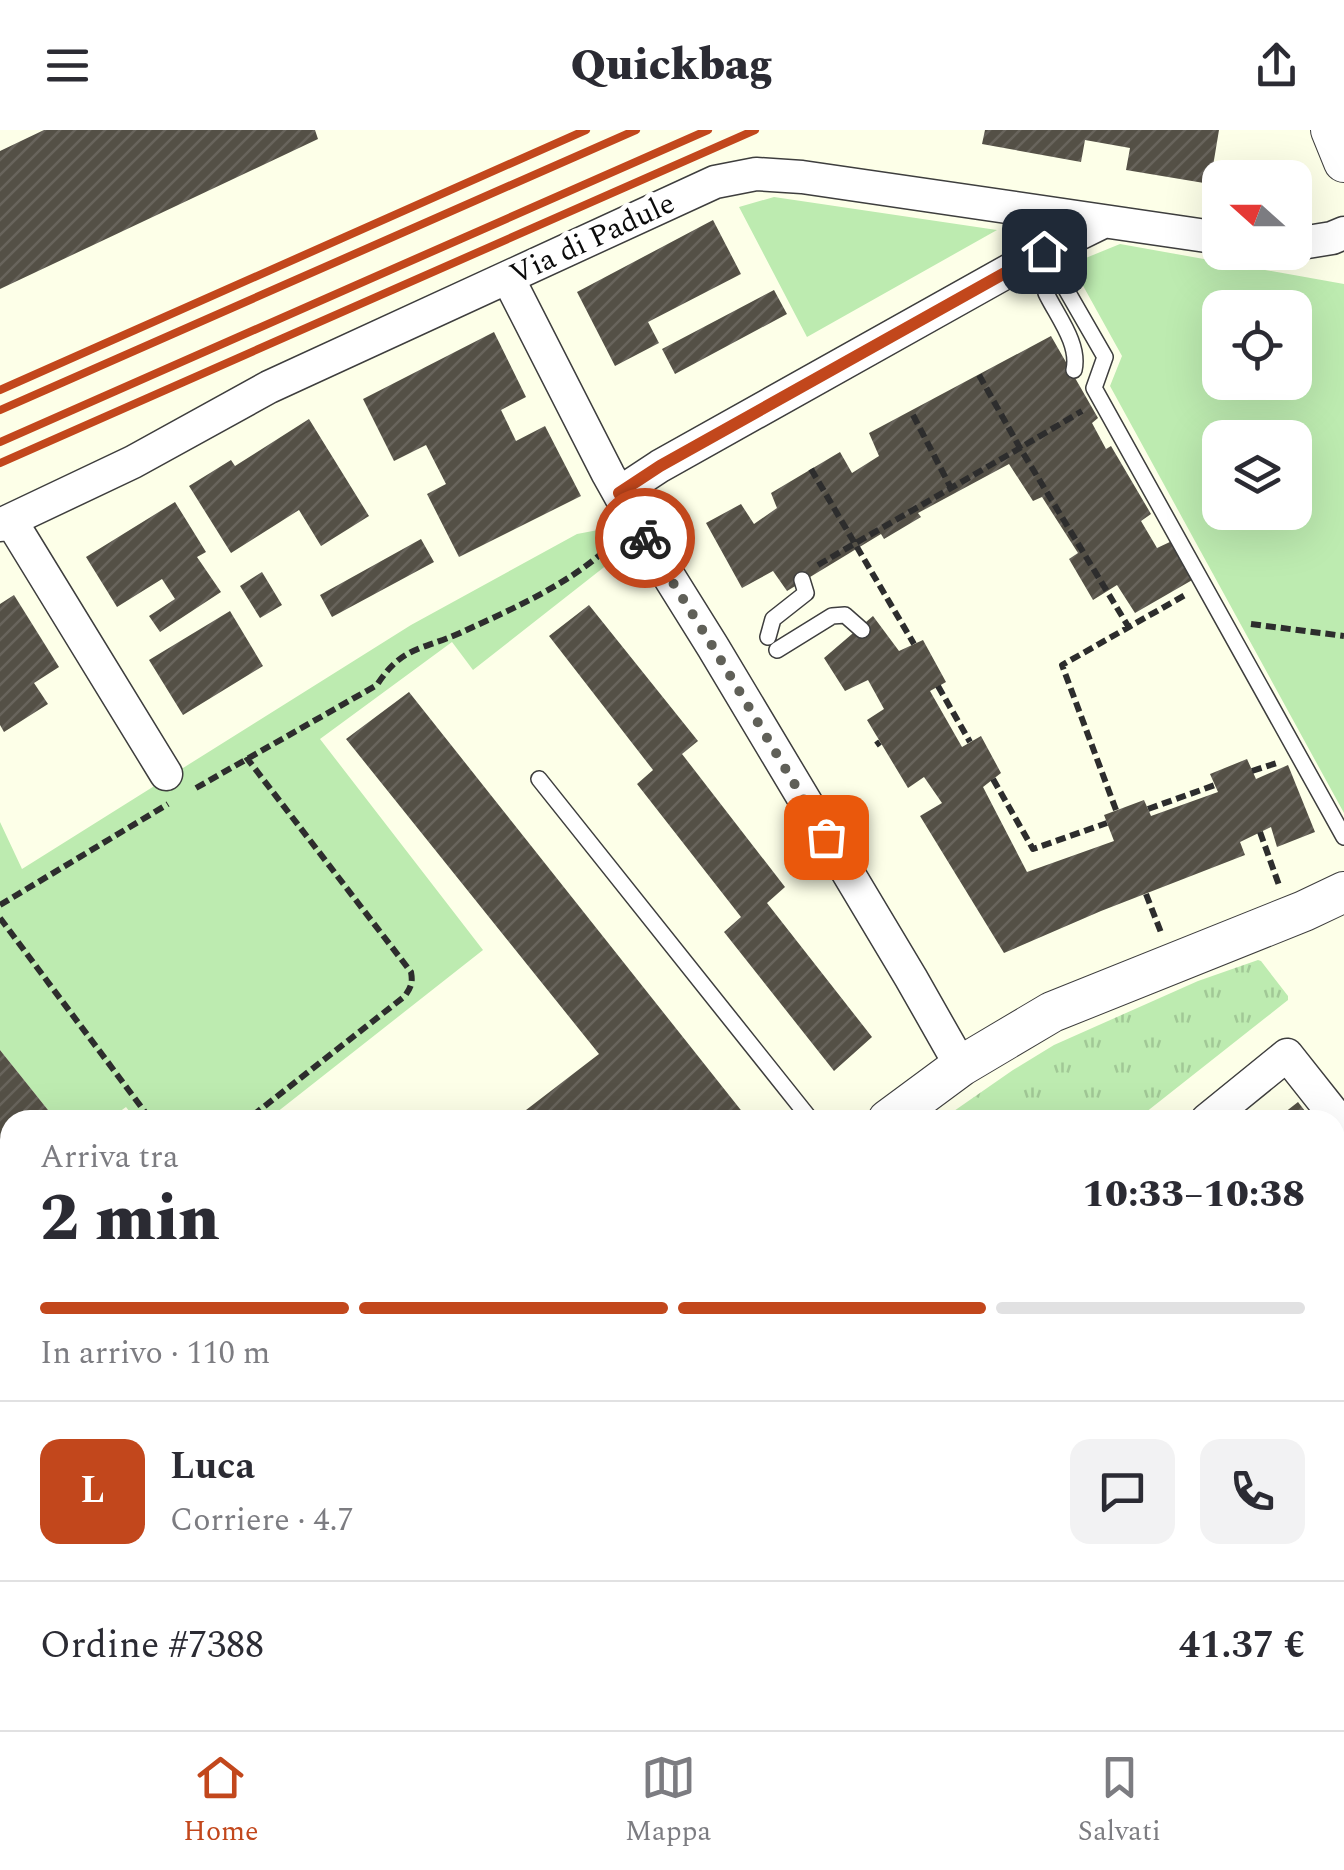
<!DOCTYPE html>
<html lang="it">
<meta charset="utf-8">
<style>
:root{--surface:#fff;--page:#f2f2f3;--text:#2b2b33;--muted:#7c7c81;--line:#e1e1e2;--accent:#c2471c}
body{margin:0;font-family:Spectral,serif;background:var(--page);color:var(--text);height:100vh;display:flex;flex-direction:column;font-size:38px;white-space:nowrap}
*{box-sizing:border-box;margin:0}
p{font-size:32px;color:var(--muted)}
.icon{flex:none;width:55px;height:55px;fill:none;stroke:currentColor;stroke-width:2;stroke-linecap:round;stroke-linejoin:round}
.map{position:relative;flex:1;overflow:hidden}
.panel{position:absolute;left:0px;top:980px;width:1345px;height:620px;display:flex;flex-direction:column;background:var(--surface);border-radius:30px 30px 0 0;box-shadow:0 10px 40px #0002}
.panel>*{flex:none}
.needle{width:65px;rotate:291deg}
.tools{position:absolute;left:1202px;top:30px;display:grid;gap:20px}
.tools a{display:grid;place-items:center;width:110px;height:110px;border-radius:20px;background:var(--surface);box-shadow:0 10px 40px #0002;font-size:50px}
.pin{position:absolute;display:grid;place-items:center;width:85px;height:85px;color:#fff;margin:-42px;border-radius:20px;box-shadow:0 5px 15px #0006}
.courier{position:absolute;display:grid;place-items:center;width:100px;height:100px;margin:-50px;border:8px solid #c2471c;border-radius:50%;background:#fff;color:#222;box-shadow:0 2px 12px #0007}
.overview em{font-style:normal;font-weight:800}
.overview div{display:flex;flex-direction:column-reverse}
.overview{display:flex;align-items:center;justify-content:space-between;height:170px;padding:0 40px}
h1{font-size:65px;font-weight:800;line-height:75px}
.bar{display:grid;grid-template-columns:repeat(4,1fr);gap:15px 10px;align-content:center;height:120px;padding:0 40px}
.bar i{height:12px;border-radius:8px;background:var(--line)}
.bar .on{background:var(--accent)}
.bar p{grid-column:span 4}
.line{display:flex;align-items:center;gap:25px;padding:0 40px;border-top:2px solid var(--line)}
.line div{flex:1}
.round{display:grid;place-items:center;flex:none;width:105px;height:105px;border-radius:20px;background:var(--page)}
header{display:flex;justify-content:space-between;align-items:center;height:130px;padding:0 40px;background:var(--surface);font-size:45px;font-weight:800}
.dock{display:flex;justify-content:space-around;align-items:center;height:140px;border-top:2px solid var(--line);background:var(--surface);font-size:28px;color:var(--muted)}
.dock a{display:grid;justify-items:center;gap:5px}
.dock .on{color:var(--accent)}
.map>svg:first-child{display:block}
</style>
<header><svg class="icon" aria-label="menu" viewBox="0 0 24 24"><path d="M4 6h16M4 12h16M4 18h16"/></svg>Quickbag<svg class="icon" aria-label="share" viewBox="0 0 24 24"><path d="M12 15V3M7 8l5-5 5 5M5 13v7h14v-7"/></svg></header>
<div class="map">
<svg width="1344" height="1600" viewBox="0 0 1344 1600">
<defs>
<pattern id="grass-tufts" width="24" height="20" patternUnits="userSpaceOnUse" patternTransform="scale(2.5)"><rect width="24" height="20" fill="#bdebb0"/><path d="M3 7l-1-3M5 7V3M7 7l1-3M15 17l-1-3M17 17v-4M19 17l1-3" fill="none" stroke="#a1c896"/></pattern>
<pattern id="plaza-grid" width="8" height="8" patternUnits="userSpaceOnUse" patternTransform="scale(2.5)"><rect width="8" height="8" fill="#edeed8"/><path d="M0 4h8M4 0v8" fill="none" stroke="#cacbb8"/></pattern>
<pattern id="building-hatch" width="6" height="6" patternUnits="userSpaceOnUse" patternTransform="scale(2.5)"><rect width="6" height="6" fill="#545046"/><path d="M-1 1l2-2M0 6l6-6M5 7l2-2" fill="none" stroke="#68645c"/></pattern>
</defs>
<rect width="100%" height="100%" fill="#fdffe8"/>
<!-- grass -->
<path fill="url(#grass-tufts)" d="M1258 830 1261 831 1288 866V870L1136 990H941L1013 940 1054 915 1198 851Z
M714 1590H960L968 1600H701Z"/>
<!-- garden -->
<path fill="#bdebb0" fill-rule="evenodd" d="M774 67 997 100 807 207 739 77Z
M1120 114 1344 154V683L1110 256 1122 226 1071 134ZM1220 178H1295V252H1220ZM1220 308H1295V382H1220Z
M614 397 631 416 473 540 452 512 320 609 483 820 267 990H136L126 977 108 990H56L0 920V692L22 739 411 495 577 404Z
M0 1238 10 1251V1590H69L57 1600H0Z"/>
<!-- plaza -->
<path fill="url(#plaza-grid)" d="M0 1349 10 1361V1590H69L57 1600H0Z"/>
<!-- building -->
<path fill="url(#building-hatch)" d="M44 0H315L318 9 0 159V21Z
M985 0H1219L1210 54 1126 40 1130 18 1085 10 1081 32 982 14Z
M713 90 741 144 648 192 659 213 615 236 577 162Z
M774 160 787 184 675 244 662 219Z
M494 202 526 267 501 280 516 311 545 296 581 366 459 427 427 364 446 354 426 315 394 331 363 269Z
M1051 206 1098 288 1092 293 1106 319 1111 316 1151 384 1141 391 1157 418 1172 411 1194 449 1135 483 1117 455 1093 470 1069 429 1078 423 1042 367 1033 371 1009 334 918 383 921 387 884 409 881 404 787 461 773 441 742 458 706 393 741 374 754 394 777 378 771 363 840 322 852 343 879 326 869 303Z
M309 289 369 386 321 416 299 380 231 423 189 356 231 330 235 336Z
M175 372 206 422 197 427 221 462 160 502 149 486 175 469 162 449 117 477 86 427Z
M421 409 434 432 332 487 320 465Z
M262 442 282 475 260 488 240 456Z
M14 465 59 537 34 553 48 574 4 602 0 595V474Z
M589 475 698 611 682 624 785 757 767 773 872 907 834 941 724 802 741 787 637 654 653 640 549 506Z
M230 481 263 536 183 585 149 530Z
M873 486 899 521 923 510 946 552 930 561 962 617 981 606 1001 643 983 657 1027 742 1114 711 1104 685 1144 670 1151 686 1218 662 1210 644 1247 629 1256 649 1288 635 1315 702 1277 717 1271 697 1240 712 1245 725 1101 781 1004 823 920 686 942 673 924 647 908 658 867 590 884 579 868 550 845 561 824 528Z
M409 562 744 984 737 990H513L599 924 346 609Z
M0 920 56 990H10V1251L0 1238Z
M1298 972 1312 990H1275Z
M1335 1020 1344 1032V1126L1335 1115Z
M1344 1215V1309L1335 1316V1222Z
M1338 1541 1344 1548V1600H1244L1236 1590H1335V1543Z
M1080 1590H1157L1165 1600H1088Z"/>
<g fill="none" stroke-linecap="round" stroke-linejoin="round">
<defs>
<path id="service" d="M1044 121 1105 227 1094 258 1344 707
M1046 163C1057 186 1080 214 1074 240
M768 507 773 489 806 463 802 450
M777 520 832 486 845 485 862 500
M539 649 811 990
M1335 1496 1344 1506"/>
<path id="minor" d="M1295 114 1332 108 1344 103
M508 148 608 344 635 392 713 517 911 848 961 936
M619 363 660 336 1044 121 1103 92
M11 391 166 644
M0 395 133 332 269 257 715 52 756 44 802 47 1220 108
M1207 990 1287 925 1344 997
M367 1590 375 1600
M468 1590 477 1600
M1193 1590 1201 1600
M258 1600 270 1590"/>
<path id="tertiary" d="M1331 0 1344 32
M888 990 961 936 1052 882 1304 781 1344 762
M118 1600 130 1590"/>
</defs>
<!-- service casing -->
<use href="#service" stroke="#3e3e3e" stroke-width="18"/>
<!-- minor casing -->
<use href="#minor" stroke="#3e3e3e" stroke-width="35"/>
<!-- tertiary casing -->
<use href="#tertiary" stroke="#3e3e3e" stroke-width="42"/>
<!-- path -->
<path stroke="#2d2d2d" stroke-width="6" stroke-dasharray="10 5" stroke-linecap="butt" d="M979 245 1020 318 1082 281
M913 285 951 358
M811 339 914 514
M818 435 1020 318 1128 496
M1251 494 1344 506
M938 556 970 612
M876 615 880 612
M246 627 411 842C413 853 411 857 405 866L247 990
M1252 641 1280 632
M993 649 1033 719 1107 693
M196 658 377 555C402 516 422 520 460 503 512 479 571 454 613 413
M1148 679 1215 655
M1116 680 1062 535 1187 464
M1260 702 1280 758
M1146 764 1162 805
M0 775 168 674
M0 788 151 990
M960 1590 968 1600
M701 1600 714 1590"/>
<!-- service -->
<use href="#service" stroke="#fff" stroke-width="15"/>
<!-- minor -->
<use href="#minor" stroke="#fff" stroke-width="32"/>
<!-- tertiary -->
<use href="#tertiary" stroke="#fff" stroke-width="40"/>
<!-- rail -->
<path stroke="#c2471c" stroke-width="8" d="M0 260 586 0
M0 280 636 0
M0 312 708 0
M0 333 755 0"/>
</g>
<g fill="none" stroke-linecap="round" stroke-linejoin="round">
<!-- done -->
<path stroke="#606058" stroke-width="10" stroke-dasharray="0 18" d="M645 408 713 517 826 707"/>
<!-- route -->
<path stroke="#c2471c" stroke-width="12" d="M645 408 619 363 660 336 1044 121"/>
</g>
<g text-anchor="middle" stroke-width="10" stroke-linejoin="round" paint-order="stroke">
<!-- street labels -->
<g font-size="30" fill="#0b0b0b" stroke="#fff">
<text transform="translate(592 108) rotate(-25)" y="10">Via di Padule</text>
</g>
</g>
</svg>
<div class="tools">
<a><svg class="needle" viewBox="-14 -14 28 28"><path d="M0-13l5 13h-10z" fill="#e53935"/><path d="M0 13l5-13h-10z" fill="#7c7c81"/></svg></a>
<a><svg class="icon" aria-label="locate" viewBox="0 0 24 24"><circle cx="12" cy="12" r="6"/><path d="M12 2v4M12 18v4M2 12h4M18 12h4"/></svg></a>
<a><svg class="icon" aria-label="layers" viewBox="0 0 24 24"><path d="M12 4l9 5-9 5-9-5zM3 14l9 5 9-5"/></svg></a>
</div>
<div class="pin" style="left:826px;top:707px;background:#ea580c"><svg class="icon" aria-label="bag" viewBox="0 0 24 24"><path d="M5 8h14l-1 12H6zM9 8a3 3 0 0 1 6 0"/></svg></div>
<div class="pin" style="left:1044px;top:121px;background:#1f2937"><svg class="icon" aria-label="home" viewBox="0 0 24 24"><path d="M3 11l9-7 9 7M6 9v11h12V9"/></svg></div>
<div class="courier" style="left:645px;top:408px"><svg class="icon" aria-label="bike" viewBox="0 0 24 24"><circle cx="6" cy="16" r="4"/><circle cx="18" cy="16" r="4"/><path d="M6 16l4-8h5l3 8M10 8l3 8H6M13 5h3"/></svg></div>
<section class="panel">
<div class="overview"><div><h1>2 min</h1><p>Arriva tra</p></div><em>10:33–10:38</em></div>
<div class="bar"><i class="on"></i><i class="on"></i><i class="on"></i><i></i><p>In arrivo · 110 m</p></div>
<div class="line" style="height:180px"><b class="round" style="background:var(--accent);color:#fff">L</b><div><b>Luca</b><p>Corriere · 4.7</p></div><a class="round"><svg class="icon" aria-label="chat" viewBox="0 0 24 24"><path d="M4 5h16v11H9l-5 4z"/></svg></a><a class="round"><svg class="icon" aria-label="phone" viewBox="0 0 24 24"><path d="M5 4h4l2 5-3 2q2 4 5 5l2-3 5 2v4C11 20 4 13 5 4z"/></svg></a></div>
<div class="line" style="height:130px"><div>Ordine #7388</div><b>41.37 €</b></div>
</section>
</div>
<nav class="dock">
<a class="on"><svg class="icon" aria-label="home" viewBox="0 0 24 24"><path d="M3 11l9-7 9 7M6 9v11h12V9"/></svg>Home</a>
<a><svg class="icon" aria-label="map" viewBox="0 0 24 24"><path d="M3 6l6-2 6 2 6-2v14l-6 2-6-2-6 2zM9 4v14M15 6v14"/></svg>Mappa</a>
<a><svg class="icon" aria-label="saved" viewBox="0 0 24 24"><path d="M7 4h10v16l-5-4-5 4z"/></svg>Salvati</a>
</nav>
